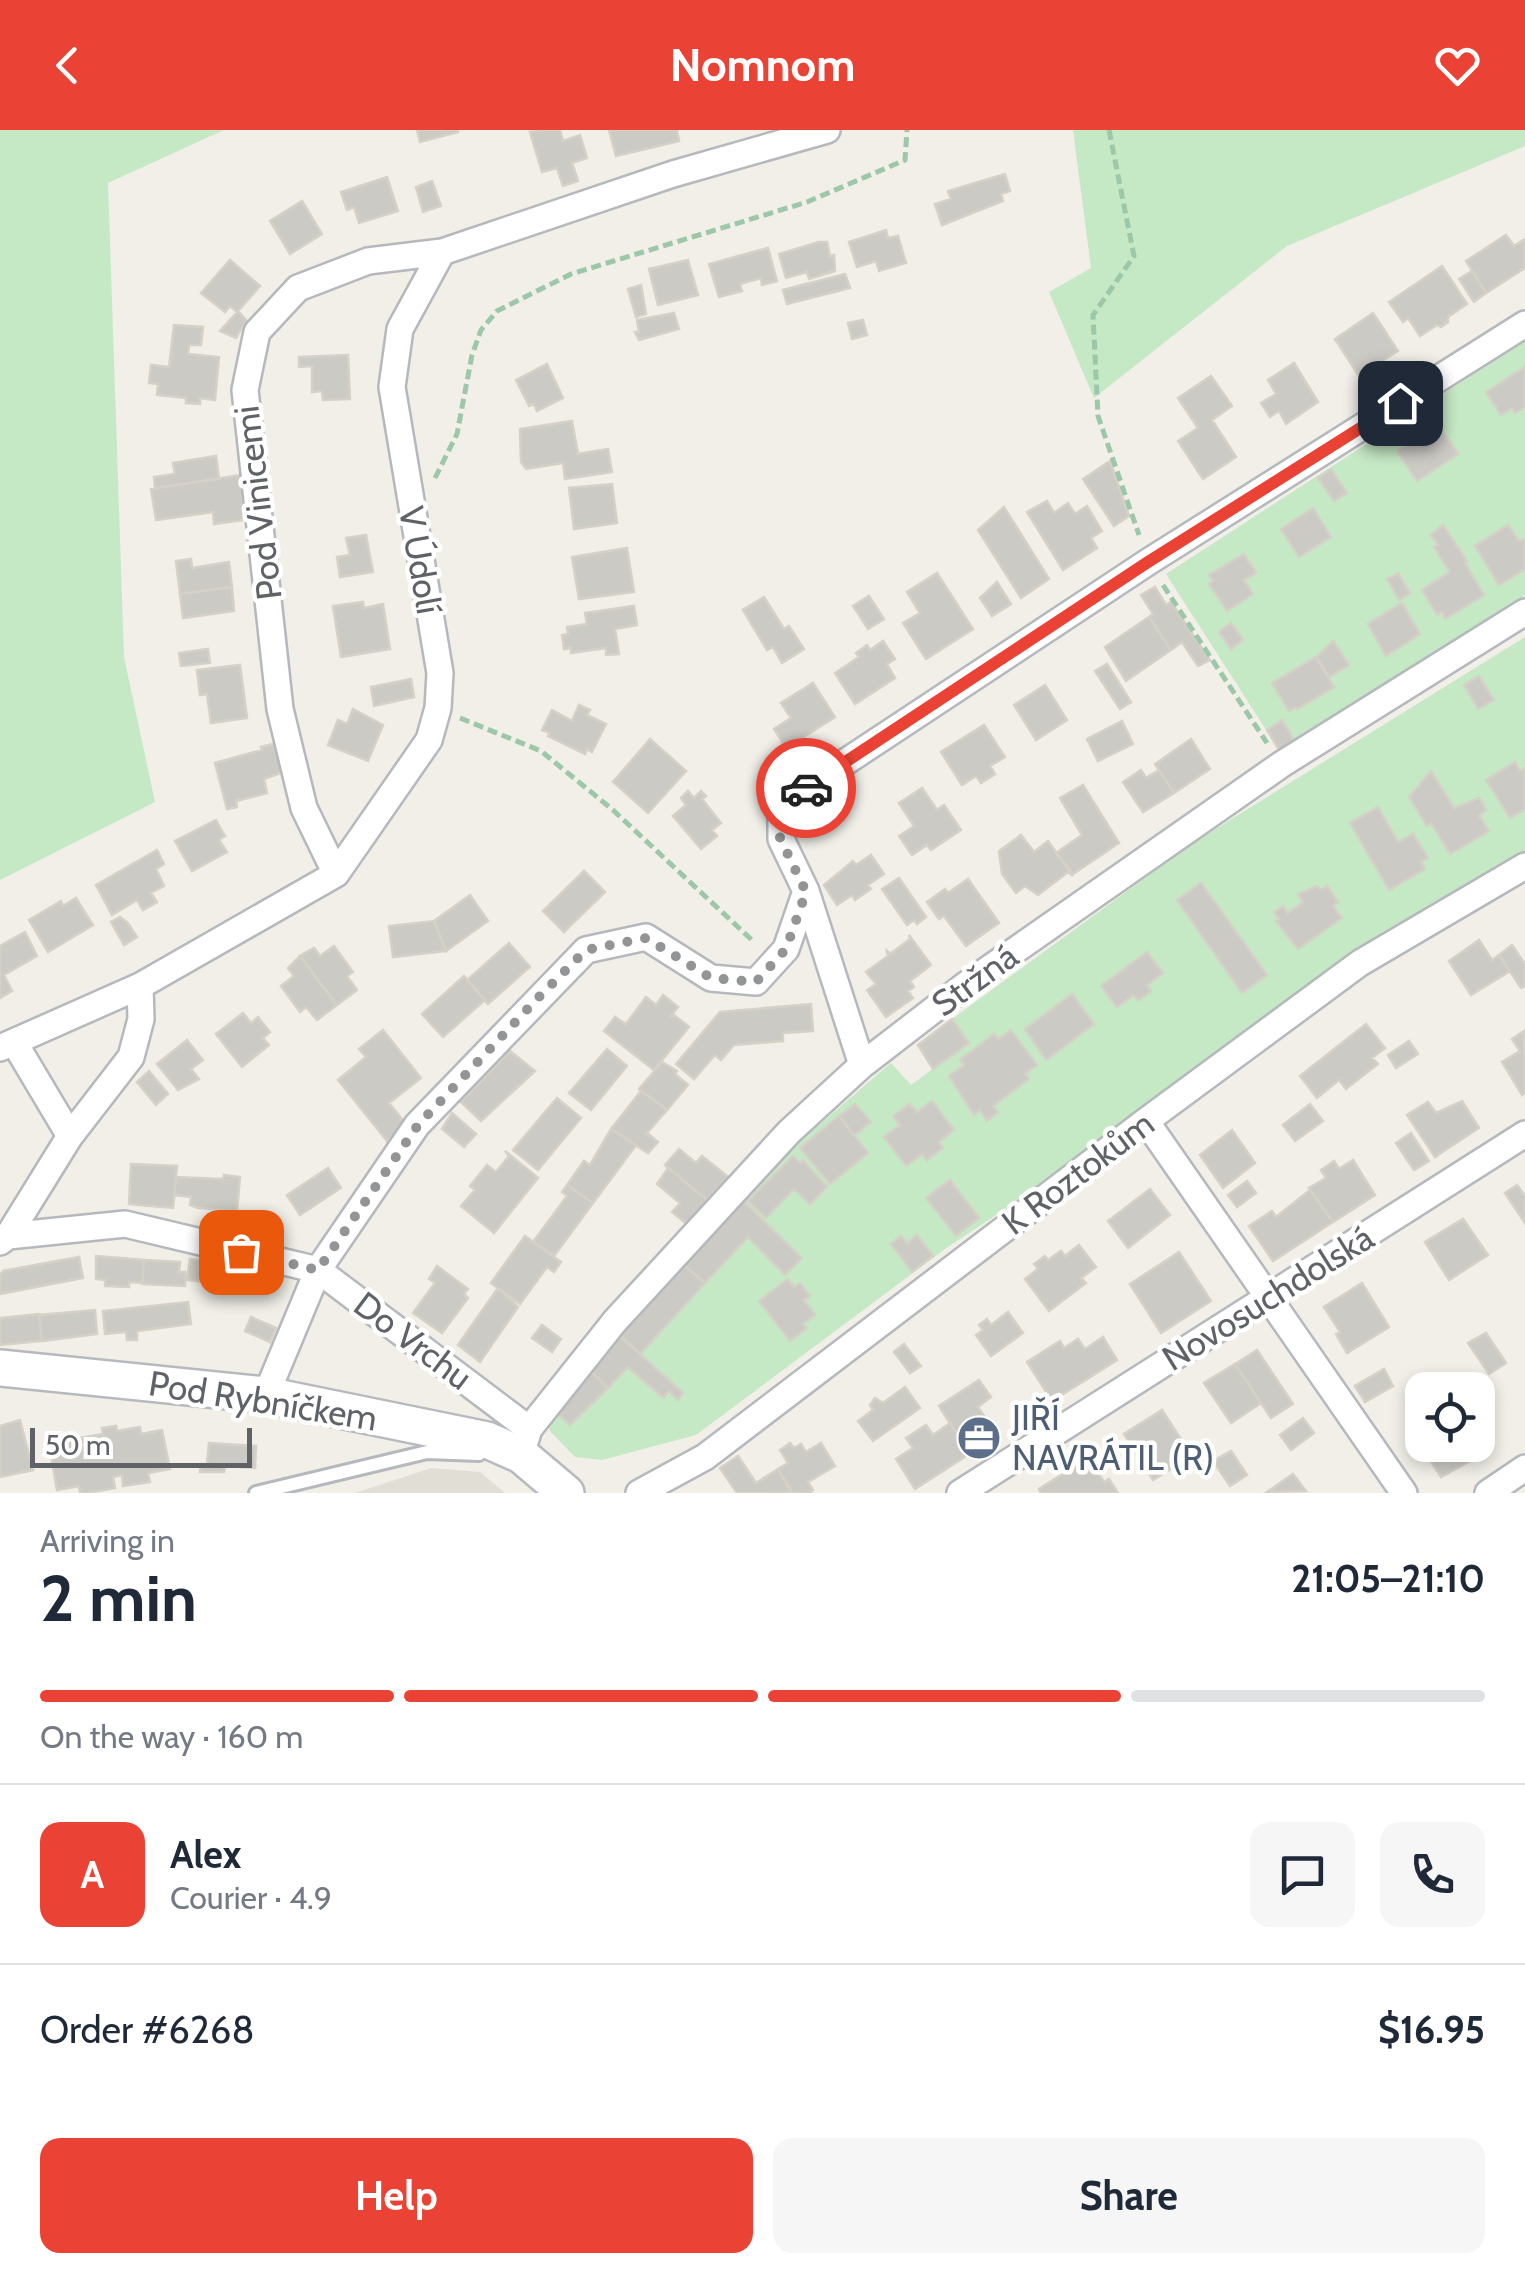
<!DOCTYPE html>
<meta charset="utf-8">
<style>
:root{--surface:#fff;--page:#f6f6f7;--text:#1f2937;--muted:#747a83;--line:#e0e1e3;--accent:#ea4335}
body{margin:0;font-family:Cabin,sans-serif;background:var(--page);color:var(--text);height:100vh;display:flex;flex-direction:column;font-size:38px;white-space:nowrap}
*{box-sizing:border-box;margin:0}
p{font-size:32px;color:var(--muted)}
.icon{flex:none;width:55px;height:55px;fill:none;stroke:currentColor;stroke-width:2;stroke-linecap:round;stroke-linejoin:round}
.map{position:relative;height:1363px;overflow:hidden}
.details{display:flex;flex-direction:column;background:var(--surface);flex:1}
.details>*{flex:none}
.tools{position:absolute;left:1405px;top:1242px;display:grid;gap:20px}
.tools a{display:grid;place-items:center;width:90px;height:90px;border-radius:20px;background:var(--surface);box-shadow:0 5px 15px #0003;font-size:50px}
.scale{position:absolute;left:30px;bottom:25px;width:222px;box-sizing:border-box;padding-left:10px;border:5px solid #5f6368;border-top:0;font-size:28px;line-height:35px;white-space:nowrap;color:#5f6368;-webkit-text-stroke:8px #fff;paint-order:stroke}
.pin{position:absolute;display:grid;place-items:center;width:85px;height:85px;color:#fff;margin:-42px;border-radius:20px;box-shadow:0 5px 15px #0006}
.courier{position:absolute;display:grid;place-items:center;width:100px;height:100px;margin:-50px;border:8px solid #ea4335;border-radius:50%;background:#fff;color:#222;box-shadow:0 2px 12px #0007}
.overview em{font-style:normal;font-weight:700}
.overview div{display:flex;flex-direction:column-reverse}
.overview{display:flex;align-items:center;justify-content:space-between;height:170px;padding:0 40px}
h1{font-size:65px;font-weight:700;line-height:75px}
.bar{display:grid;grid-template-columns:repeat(4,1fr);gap:15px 10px;align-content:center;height:120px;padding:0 40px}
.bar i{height:12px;border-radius:8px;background:var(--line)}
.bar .on{background:var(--accent)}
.bar p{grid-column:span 4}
.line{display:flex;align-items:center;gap:25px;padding:0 40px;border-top:2px solid var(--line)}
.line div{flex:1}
.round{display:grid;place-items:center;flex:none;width:105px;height:105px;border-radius:20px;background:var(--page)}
.primary-button{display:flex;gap:20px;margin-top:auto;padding:20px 40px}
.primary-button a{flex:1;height:115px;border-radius:20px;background:var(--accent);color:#fff;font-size:40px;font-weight:700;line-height:115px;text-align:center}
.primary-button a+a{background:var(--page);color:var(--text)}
header{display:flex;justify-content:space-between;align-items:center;height:130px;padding:0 40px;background:var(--accent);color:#fff;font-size:45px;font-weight:700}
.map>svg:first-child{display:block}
</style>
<header><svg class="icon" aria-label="back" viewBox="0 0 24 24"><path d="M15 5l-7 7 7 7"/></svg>Nomnom<svg class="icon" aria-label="heart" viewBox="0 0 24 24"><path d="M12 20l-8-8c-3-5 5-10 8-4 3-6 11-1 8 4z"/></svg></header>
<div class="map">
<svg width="1525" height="1363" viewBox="0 0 1525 1363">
<rect width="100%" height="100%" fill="#f1efe8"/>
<!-- education -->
<path fill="#e1ded6" d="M431 1338 480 1342 505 1363H355Z"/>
<!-- green -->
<path fill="#c5e8c5" d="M0 0H224L108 53 124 527 155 672 0 750Z
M1073 0H1525V16L1287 116 1094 268 1049 162 1091 138Z
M1525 211V465L1294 610 1282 591 1268 599 1279 620 1166 444Z
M1525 507V732L945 1119 696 1305 602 1330 575 1327 550 1301 547 1288 628 1237 678 1269 683 1263 640 1224 748 1107 784 1144 740 1068 791 1019 891 933 911 955 968 913 952 889 1193 713Z"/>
<!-- building -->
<path fill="#cccac5" stroke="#d6d1c6" stroke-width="2.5" d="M417 0H458V2L420 12Z
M538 0H560L563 11 580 5 587 28 572 33 578 51 563 56 557 38 542 42 530 2Z
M609 0H677L679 11 616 26Z
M1005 44 1010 61 1001 64 1003 71 942 95 935 74 951 69 948 61Z
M387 47 398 81 359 93 354 77 347 80 341 62Z
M432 51 441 76 423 82 416 57Z
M302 71 322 104 290 124 270 91Z
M886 100 888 108 898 106 906 133 879 141 876 131 857 137 849 112Z
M1506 105 1514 116 1525 109V138L1486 163 1466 131Z
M819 112H827L830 126 834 125 835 141 809 149 807 142 786 148 779 124Z
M768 118 777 151 762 155 761 148 740 154 742 161 719 167 709 134Z
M230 130 260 156 237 182 230 176 225 182 201 163Z
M688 130 698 165 658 175 649 139Z
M1442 136 1467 174 1448 187V192L1441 197 1437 195 1420 206 1408 188 1403 192 1389 172Z
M1472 141 1486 163 1474 172 1459 149Z
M845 144 850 158 787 174 783 160Z
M641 155 646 184 636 187 628 159Z
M238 181 246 190 236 208 220 201Z
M674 183 679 199 639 210 635 202H639L637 190Z
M1373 183 1398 221 1359 246 1335 209Z
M863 190 867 205 852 209 848 193Z
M174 195 203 197 201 215H189L188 224 219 227 215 270 200 268V274L186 273V268L157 265 158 254 149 253 151 235 169 237Z
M348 225 350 269 323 270 322 261 312 262V236L299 237V227Z
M1294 233 1318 272 1286 294 1279 281 1270 287 1261 273 1276 264 1268 250Z
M547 234 563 268 537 281 534 274 529 276 516 250Z
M1525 237V277L1515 283 1512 278 1501 285 1486 262Z
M1211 246 1232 276 1212 290 1236 327 1203 349 1178 311 1198 298 1178 268Z
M572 291 578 324 608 319 612 342 565 349 563 333 526 339 521 332 520 299Z
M1438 294 1458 324 1417 351 1397 321Z
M216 326 219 349 155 358 154 347 175 344 173 333Z
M1110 331 1129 386 1114 396 1083 349Z
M1331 339 1347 363 1334 371 1318 348Z
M241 345 244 390 214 394 213 382 156 390 151 359Z
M612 354 617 393 574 399 569 358Z
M1047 371 1054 383 1068 373 1075 384 1087 376 1102 401 1091 408 1097 418 1063 440 1027 382Z
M1004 377 1049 449 1021 468 978 400Z
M1313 378 1331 407 1299 427 1281 399Z
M1443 395 1467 431 1465 433 1484 465 1445 489 1442 482 1437 485 1422 460 1450 442 1434 417 1438 415 1431 405Z
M1508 395 1519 411 1525 409V439L1499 455 1475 416Z
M366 405 373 442 340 447 337 427 350 425 346 408Z
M627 418 634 462 579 469 572 427Z
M1244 424 1256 443 1244 450 1253 464 1227 481 1209 454 1213 451 1209 445Z
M191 429 192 438 229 432 232 457 180 464 176 431Z
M937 443 973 499 926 529 903 493 920 483 907 462Z
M1398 443 1410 463 1399 470 1387 449Z
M997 452 1011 474 992 486 980 468Z
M232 457 234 481 183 488 180 464Z
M1155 457 1166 475 1171 472 1210 530 1198 536 1182 512 1171 520 1149 487 1153 484 1141 465Z
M869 466 884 489 868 499 853 476Z
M764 467 784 499 789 496 804 519 782 533 773 517 767 520 743 480Z
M363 472 364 478 383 474 390 519 341 527 333 476Z
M1402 473 1420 504 1386 526 1368 494Z
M634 476 637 495 615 499 619 524 606 525V518L571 523V518L564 519 562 505 568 504 567 497 587 494 585 483Z
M1149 487 1171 520 1126 551 1105 517Z
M1231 493 1243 510 1231 519 1219 502Z
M883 511 895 529 887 534 895 548 855 574 835 543 859 527 856 523 867 515 870 520Z
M1333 511 1349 535 1329 547 1317 527Z
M208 519 210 533 181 536 179 523Z
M1316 527 1334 557 1297 579 1296 577 1289 581 1272 553Z
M1107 534 1131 572 1120 579 1095 541Z
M240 535 247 588 211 593 207 564 200 565 197 540Z
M1479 546 1494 570 1478 579 1464 555Z
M411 549 414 567 374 576 371 557Z
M813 553 835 587 786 618 774 599 791 588 781 573Z
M1045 555 1067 590 1036 610 1014 575Z
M579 575 590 580 587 585 606 594 592 622 587 619 585 624 548 606 550 603 542 600 552 580 572 591Z
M353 579 383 595 368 631 328 615 338 590 347 594Z
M1282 590 1294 610 1279 620 1267 600Z
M1122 591 1133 614 1098 631 1087 609Z
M984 595 1005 627 990 636 995 644 981 653 976 646 962 655 941 622Z
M650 609 686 641 648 683 613 652Z
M1191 609 1210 639 1174 663 1155 634Z
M273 614 283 642 264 649 267 663 236 671 237 677 227 679 215 633 262 620 261 617Z
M1515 632 1520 641 1525 638V679L1510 688 1486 650Z
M1141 640 1146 648 1159 640 1174 663 1143 682 1123 652Z
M1431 641 1454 678 1479 668 1486 680 1479 685 1489 701 1450 724 1431 693 1427 696 1409 667Z
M1083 655 1119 713 1073 744 1056 723 1082 705 1060 668Z
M922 658 937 680 944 675 961 700 931 720 927 715 912 725 899 706 914 696 899 673Z
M688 661 694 668 701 661 706 666 702 669 721 693 712 700 717 706 701 719 673 686 686 675 681 668Z
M1378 677 1398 712 1413 704 1428 728 1421 732 1425 739 1389 760 1350 693Z
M216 690 225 706 219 710 227 722 192 741 175 711Z
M1021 705 1034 722 1048 711 1073 746 1068 742 1038 765 1025 756 1016 763 1002 744 999 721Z
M157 720 164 734 156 739 164 756 151 763 157 772 143 780 137 770 112 785 96 755Z
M871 725 884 744 868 755 871 759 855 770 852 765 837 775 824 755 853 731 856 735Z
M584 741 605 762 564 802 543 781Z
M899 748 926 787 917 794 914 790 907 795 882 759Z
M968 749 999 793 966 816 944 786 939 789 927 772 945 759 948 763Z
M1201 753 1267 845 1242 863 1177 770Z
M1317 756 1321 760 1327 756 1338 772 1333 776 1342 788 1298 819 1276 791 1279 789 1274 782 1283 776 1288 783 1303 772 1298 764Z
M470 765 488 791 446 821 434 791Z
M76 768 93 795 48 822 29 790 61 771 63 776Z
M120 787 128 793 137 807 124 815 111 792Z
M434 791 446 821 393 827 389 796Z
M25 802 37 826 4 845 12 861 0 868V816Z
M909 805 931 835 910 851 914 857 908 861 913 868 886 887 867 860 876 854 866 842 888 826 887 821 890 824 910 809Z
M1479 810 1492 830 1499 825 1510 841 1471 865 1449 831Z
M509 813 530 837 488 874 467 850Z
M1512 815 1525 834V856L1521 858 1499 825Z
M334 816 353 842 347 846 357 860 337 875 300 826 314 818 320 826Z
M1147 822 1163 843 1147 855 1151 861 1138 871 1134 865 1117 877 1101 856Z
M300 826 337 875 317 890 306 877 300 882 281 856 294 846 288 838Z
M464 846 485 870 443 907 422 884Z
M1072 864 1094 894 1046 930 1025 899Z
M663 865 678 877 670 887 674 885 689 897 654 940 604 901 615 887 626 894 646 867 656 875Z
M811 874 813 901 783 903V911L734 915 721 930 715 925 694 949 676 934 720 882Z
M243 883 251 893 258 887 270 902 263 908 269 915 242 937 216 904Z
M952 889 969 913 933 939 918 915Z
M1366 894 1385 918 1372 928 1378 934 1346 959 1339 950 1317 968 1300 946Z
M383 900 421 948 389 973 407 995 387 1011 338 950 366 927 359 919Z
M1011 900 1037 935 1025 944 1029 949 993 976 998 982 987 991 980 980 974 985 949 946 964 935 960 930 994 904 999 909Z
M1524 901 1525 963 1522 965 1502 932 1520 921 1512 909Z
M187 910 203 930 191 939 199 949 178 960 157 934Z
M1409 911 1418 924 1396 938 1388 925Z
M607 919 627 936 591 980 569 963Z
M510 921 535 941 481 991 461 972Z
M662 932 677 941 675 944 688 955 667 980 639 959Z
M149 941 168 964 156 975 137 952Z
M641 961 667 980 647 1003 658 1012 648 1023 611 999Z
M557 968 581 988 538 1040 513 1020Z
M932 971 954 1000 939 1012 943 1018 927 1030 922 1024 906 1036 884 1007 900 995 893 986 910 974 917 982Z
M1462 971 1479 998 1435 1027 1407 985 1428 972 1436 983Z
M855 974 871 992 854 1006 839 986Z
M1310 974 1323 991 1295 1011 1283 995Z
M452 983 476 1004 464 1017 442 999Z
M839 986 868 1023 830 1054 800 1018Z
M611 999 636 1015 593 1073 567 1055 584 1031 590 1035Z
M1232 1000 1255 1033 1223 1058 1200 1025Z
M1411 1003 1429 1031 1414 1040 1396 1013Z
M679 1019 696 1033 702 1026 728 1047 707 1070 665 1035Z
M505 1021 538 1048 494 1103 461 1076 475 1060 470 1056 487 1035 496 1042 509 1026Z
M793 1026 800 1033 803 1030 827 1057 810 1074 794 1059 766 1088 748 1071Z
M1353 1030 1375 1065 1333 1092 1309 1058 1326 1048 1321 1040 1334 1031 1339 1039Z
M131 1034 177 1036 173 1078 129 1074Z
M328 1038 341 1058 300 1085 287 1065Z
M668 1038 707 1070 687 1094 672 1082 680 1073 657 1054Z
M224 1045 240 1047 237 1081 198 1078 190 1075 191 1067 174 1065 176 1047 223 1049Z
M950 1050 979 1088 956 1106 926 1068Z
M1247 1051 1256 1063 1237 1077 1228 1065Z
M567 1055 593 1073 554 1126 533 1112 567 1066 562 1062Z
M1517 1055 1525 1066V1093L1505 1063Z
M1150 1059 1170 1085 1128 1118 1108 1091Z
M1310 1060 1333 1092 1273 1131 1249 1096 1272 1081 1276 1087Z
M740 1068 802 1128 785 1145 748 1107 705 1153 679 1131Z
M1463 1089 1488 1125 1449 1150 1425 1112Z
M917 1105 933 1126 912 1142 891 1114 901 1106 907 1113Z
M525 1106 561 1132 554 1142 547 1137 520 1174 491 1153Z
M1079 1115 1096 1137 1081 1148 1086 1153 1049 1181 1025 1149 1038 1139 1034 1134 1045 1126 1048 1130 1061 1121 1065 1126Z
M1179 1122 1211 1171 1161 1203 1130 1154Z
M96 1126 144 1130 142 1153 129 1152V1157L105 1156V1150L96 1149Z
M79 1127 83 1148 0 1164V1145L3 1141Z
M190 1129 239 1135 245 1138 244 1151 237 1150 236 1156 187 1150Z
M144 1130 180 1132 179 1142H185V1156L142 1154Z
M680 1132 705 1153 640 1224 616 1202Z
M437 1136 468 1159 464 1164 468 1168 442 1203 413 1183 435 1153 429 1149Z
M788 1149 794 1157 800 1153 810 1166 804 1170 815 1185 803 1194 807 1198 790 1211 759 1171Z
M1362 1153 1389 1197 1347 1223 1336 1204 1340 1202 1324 1177Z
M498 1158 518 1177 480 1232 458 1215Z
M188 1172 191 1194 137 1201V1210H127L126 1202 105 1204 103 1181Z
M95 1180 97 1204 42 1211 39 1185Z
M1008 1182 1023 1203 991 1226 976 1205 983 1200 979 1195 987 1189 991 1195Z
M39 1184 42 1211 0 1215V1188Z
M251 1187 276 1198 270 1212 245 1201Z
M542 1195 561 1209 552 1222 532 1208Z
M1486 1203 1506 1233 1489 1244 1468 1213Z
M620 1206 683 1263 678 1270 669 1261 663 1268 628 1237 608 1258 589 1240Z
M1103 1207 1117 1230 1052 1271 1027 1232 1060 1211 1064 1218 1078 1209 1085 1219Z
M904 1214 921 1236 910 1243 894 1222Z
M1257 1220 1293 1274 1271 1288 1235 1234Z
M1235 1234 1261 1273 1231 1293 1204 1253Z
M1384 1239 1393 1256 1365 1272 1355 1256Z
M589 1240 608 1258 570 1295 553 1280Z
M979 1250 991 1267 978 1277 997 1306 969 1324 939 1276Z
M905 1257 920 1278 873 1311 858 1291 873 1280 870 1275 875 1268 883 1273Z
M1162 1280 1192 1326 1153 1350 1124 1304Z
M1303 1288 1314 1303 1291 1320 1280 1305Z
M20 1290 33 1340 0 1347V1296Z
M950 1293 969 1324 915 1359 896 1329 913 1318 906 1308 926 1295 933 1305Z
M1478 1293 1491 1313 1475 1324 1477 1327 1441 1347 1420 1314 1478 1315Z
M116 1296 117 1301 140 1297 141 1304 162 1300 170 1339 148 1343 150 1352 123 1356 122 1345 113 1347 115 1358 87 1363H80L79 1356 57 1360 48 1308 73 1304 74 1309 103 1304 102 1298Z
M209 1313 256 1316 255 1338 225 1336 224 1342H200L201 1334H207Z
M790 1313 794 1318 801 1314 806 1322 821 1313 835 1336 808 1352 813 1360 809 1363H791L778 1339 788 1333 780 1320Z
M1231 1321 1247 1345 1230 1356 1213 1331Z
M738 1326 756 1353 778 1339 792 1362 737 1363 720 1338Z
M1088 1328 1104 1352 1109 1349 1118 1363H1041L1039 1359Z
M1293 1344 1306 1361 1267 1362Z"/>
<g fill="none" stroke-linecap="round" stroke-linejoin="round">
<defs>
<path id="lane" d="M256 1363 427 1322 479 1324"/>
<path id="street" d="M336 744 304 678 280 579 245 260 257 202 298 158 368 131 442 122
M14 912 70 1006
M0 918 140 856 336 744 429 610 438 578 440 543 392 257 400 199 442 122 673 44 827 0
M862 935 806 761 781 709V682L797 664 1148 432 1525 194
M1146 991 1404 1363
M8 1106 70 1006 131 927 141 889 140 856
M0 1112 8 1106 125 1094 318 1140 529 1299
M266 1265 318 1140 417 995 586 820 646 807 711 848 756 852 786 819 806 761
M521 1325 529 1299 615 1191 789 1002 862 935 967 854 1282 634 1525 482
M639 1363 705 1327 1146 991 1360 833 1525 736
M960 1363 1525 1004
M1488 1363 1525 1338"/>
<path id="secondary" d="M0 1238 266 1265 487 1310 521 1325 566 1363"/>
</defs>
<!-- lane casing -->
<use href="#lane" stroke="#b5b8bc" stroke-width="18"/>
<!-- street casing -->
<use href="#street" stroke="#b5b8bc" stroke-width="30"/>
<!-- secondary casing -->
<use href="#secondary" stroke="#b6babf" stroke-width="40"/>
<!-- path -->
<path stroke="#9cc7a9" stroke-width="5" stroke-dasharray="10 5" stroke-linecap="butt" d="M1109 0 1134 126 1093 185 1098 286 1139 405
M435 348 457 304 472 225 481 200 497 181 571 144 807 72 905 30 907 0
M1163 455 1267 613
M460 588 541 621 613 680 754 812"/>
<!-- lane -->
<use href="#lane" stroke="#fff" stroke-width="12"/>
<!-- street -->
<use href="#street" stroke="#fff" stroke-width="25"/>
<!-- secondary -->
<use href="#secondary" stroke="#fff" stroke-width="35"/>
</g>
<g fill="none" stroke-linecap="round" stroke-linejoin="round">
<!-- done -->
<path stroke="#929495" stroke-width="10" stroke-dasharray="0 18" d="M241 1122 318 1140 418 995 538 868 586 820 646 808 711 848 756 852 786 819 806 762 780 708V682L806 658"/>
<!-- route -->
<path stroke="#ea4335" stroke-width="12" d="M806 658 1148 432 1400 273"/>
</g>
<!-- icons -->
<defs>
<symbol id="office-disc" viewBox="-11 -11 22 22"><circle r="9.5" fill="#5c6f8a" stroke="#fff"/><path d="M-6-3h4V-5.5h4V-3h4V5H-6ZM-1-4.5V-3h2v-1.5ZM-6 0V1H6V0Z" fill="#fff"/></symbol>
</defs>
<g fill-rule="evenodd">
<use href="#office-disc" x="954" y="1283" width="50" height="50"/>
</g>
<g text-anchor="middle" stroke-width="9" stroke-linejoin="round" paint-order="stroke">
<!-- street labels -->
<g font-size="35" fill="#5f6368" stroke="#fff">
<text transform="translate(258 373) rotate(-97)" y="12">Pod Vinicemi</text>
<text transform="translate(420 430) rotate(80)" y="12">V Údolí</text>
<text transform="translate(975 850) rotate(-36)" y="12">Stržná</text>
<text transform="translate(1078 1043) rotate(-37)" y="12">K Roztokům</text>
<text transform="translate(1268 1168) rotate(-32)" y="12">Novosuchdolská</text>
<text transform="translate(413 1211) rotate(37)" y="12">Do Vrchu</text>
<text transform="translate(263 1271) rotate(9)" y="12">Pod Rybníčkem</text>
</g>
<!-- service labels -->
<g font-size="35" fill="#4e5e75" stroke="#fff" text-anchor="start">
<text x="1012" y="1300">JIŘÍ<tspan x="1012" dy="40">NAVRÁTIL (R)</tspan></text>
</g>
</g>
</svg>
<div class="tools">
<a><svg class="icon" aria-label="locate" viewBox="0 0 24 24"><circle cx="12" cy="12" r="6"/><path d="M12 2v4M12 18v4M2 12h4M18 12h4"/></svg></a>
</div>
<div class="scale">50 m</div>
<div class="pin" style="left:241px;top:1122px;background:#ea580c"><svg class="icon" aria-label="bag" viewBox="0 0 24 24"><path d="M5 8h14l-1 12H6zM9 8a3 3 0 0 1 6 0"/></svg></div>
<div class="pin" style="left:1400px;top:273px;background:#1f2937"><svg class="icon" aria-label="home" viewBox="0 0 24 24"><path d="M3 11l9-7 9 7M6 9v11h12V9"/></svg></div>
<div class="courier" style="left:806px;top:658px"><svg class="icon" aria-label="car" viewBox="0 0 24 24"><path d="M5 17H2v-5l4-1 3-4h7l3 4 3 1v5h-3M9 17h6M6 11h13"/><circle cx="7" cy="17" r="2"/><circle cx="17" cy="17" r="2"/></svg></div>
</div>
<section class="details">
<div class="overview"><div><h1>2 min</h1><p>Arriving in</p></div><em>21:05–21:10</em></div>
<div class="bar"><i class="on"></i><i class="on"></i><i class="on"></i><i></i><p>On the way · 160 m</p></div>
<div class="line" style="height:180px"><b class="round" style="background:var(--accent);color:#fff">A</b><div><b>Alex</b><p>Courier · 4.9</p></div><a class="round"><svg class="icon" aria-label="chat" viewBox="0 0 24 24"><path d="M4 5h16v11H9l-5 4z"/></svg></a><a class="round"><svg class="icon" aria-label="phone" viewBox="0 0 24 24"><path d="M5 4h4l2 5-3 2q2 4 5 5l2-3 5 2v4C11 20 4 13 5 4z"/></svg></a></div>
<div class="line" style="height:130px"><div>Order #6268</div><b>$16.95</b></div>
<div class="primary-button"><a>Help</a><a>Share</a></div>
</section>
